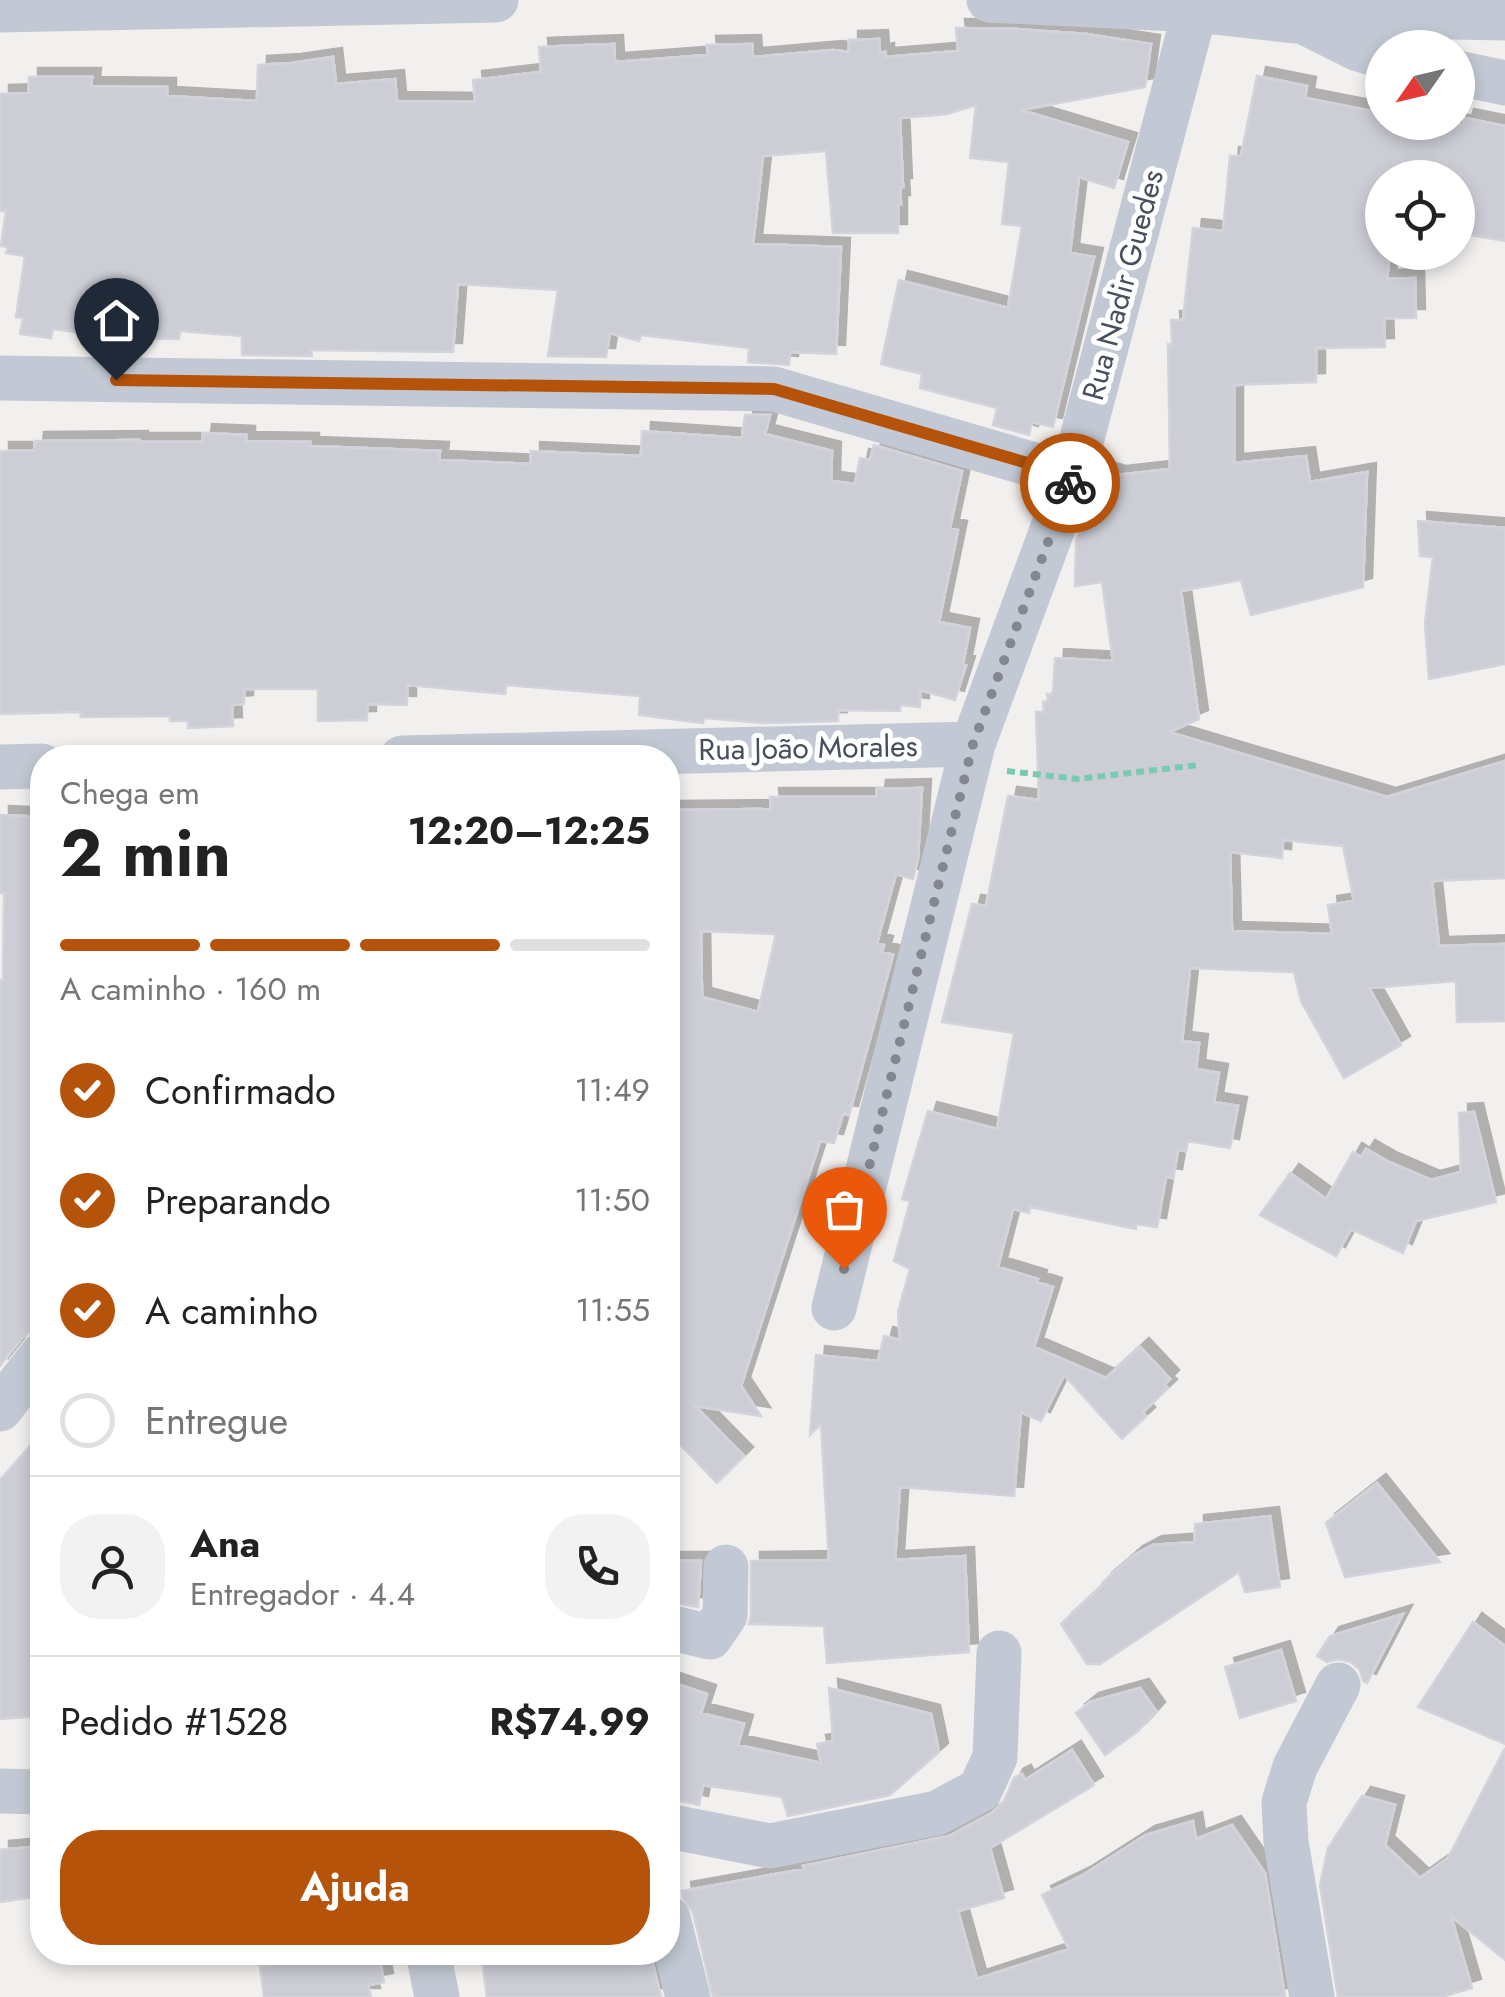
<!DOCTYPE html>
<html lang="pt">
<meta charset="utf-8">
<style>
:root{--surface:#fff;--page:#f2f2f2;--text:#222;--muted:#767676;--line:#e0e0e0;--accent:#b45309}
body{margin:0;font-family:Jost,sans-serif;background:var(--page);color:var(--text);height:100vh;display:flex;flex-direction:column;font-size:38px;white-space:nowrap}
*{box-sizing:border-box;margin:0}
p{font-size:32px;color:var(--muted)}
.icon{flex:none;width:55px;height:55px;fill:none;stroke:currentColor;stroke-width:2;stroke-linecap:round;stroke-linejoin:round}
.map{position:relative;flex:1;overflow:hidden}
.sheet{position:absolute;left:30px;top:745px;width:650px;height:1220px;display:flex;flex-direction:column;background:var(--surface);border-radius:40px;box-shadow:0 5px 15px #0003}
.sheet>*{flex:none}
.needle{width:65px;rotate:236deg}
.buttons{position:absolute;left:1365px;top:30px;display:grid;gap:20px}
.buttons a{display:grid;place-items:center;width:110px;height:110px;border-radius:50%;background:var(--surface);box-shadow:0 5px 15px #0003;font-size:50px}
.pin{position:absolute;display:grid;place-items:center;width:85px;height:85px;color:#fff;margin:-102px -42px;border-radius:50% 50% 50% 0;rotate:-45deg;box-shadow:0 0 10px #0007}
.pin .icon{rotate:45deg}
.courier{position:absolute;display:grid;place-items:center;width:100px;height:100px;margin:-50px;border:8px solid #b45309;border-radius:50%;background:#fff;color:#222;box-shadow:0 2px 12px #0007}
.head em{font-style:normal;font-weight:700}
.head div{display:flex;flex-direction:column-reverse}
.head{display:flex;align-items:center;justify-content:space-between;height:170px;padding:0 30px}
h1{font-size:65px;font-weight:700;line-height:75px}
.bar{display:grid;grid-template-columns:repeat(4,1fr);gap:15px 10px;align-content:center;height:120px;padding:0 30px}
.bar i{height:12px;border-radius:8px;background:var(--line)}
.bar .current{background:var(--accent)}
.bar p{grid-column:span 4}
.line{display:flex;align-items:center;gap:25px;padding:0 30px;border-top:2px solid var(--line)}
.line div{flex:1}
.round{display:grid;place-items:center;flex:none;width:105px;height:105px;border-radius:40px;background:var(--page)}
ol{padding:0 30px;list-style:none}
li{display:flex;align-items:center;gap:30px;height:110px}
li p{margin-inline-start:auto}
li .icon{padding:10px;border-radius:50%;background:var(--accent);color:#fff;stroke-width:4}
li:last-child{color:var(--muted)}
li i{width:55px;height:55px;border:5px solid var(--line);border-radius:50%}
.action{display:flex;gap:20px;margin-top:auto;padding:20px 30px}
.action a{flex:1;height:115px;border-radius:40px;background:var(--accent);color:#fff;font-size:40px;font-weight:700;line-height:115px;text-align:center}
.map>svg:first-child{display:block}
</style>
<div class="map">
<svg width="1505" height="1997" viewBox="0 0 1505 1997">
<defs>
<filter id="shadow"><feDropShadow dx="9" dy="-9" stdDeviation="0" flood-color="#0004"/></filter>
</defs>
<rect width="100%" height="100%" fill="#f2f0ef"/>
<!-- building -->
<path fill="#cccdd5" stroke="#d3d4db" stroke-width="2.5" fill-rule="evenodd" filter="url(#shadow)" d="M956 28 1016 29 1086 34 1151 44 1145 87 1021 110 1128 142 1114 188 1079 177 1070 253 1094 257 1053 427 1032 422 1029 435 993 425 997 408 920 388 922 374 881 364 899 280 1008 308 1022 226 1002 224 1009 162 970 158 976 105 947 114 900 118 903 187H900L901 204H898V233H833L826 151 763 156 753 244 841 247 836 354 790 352 789 365 748 362 749 348 641 335 639 341 610 333 606 357 548 356 558 290 458 284 453 352 311 350 312 356 242 355V336L180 331 179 339 119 338 53 329 51 338 20 334 23 318 16 317 25 256 6 253 8 247 1 246 6 211H0V94L29 93V77H92L91 86 167 87V96L257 101 258 65 292 63 333 57 336 84 395 79 397 101 475 102 473 80 541 72 539 47 614 44 615 62 708 55 707 45 752 44 753 57 833 50 849 52V40L879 39 880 53 885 52V57L958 51Z
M1257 76 1307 86 1305 98 1382 113V122H1451L1463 125 1465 118 1505 126V241L1458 233V178H1380L1369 238 1382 239V252H1390L1387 279 1415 278 1416 318H1384L1385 347 1316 348V382L1234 385V463L1306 456 1310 482 1367 472 1363 587 1251 615 1241 580 1181 591 1199 719 1169 732 1387 797 1505 761V878L1432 881 1439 946 1505 944V1021L1457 1022 1456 981 1369 988 1401 1045 1344 1078 1301 1001 1294 972 1190 968 1182 1041 1199 1043 1196 1069 1219 1073 1214 1102 1238 1106 1230 1148 1188 1141 1186 1151 1178 1150 1173 1178 1166 1177 1157 1227 1136 1224V1229L1030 1207 1029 1213 1013 1209 998 1267 1038 1279 1037 1282 1053 1287 1034 1347 1106 1378 1140 1347 1170 1379 1164 1385 1168 1388 1143 1412 1146 1416 1122 1439 1064 1375 1041 1421 1021 1412 1014 1496 900 1487 895 1560 965 1556 969 1652 827 1663 824 1626 749 1624 751 1616V1561L829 1560 821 1424 810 1435 816 1355 878 1361 884 1336 900 1340 898 1312 910 1269 894 1261 910 1201 902 1199 928 1111 997 1129 1014 1033 942 1022 972 904 986 906 1008 796 1039 800 1036 712H1044L1043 702 1048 701 1047 694 1053 695 1055 658 1113 661 1102 582 1075 586 1076 541 1103 471 1117 475 1170 469 1168 344 1172 345 1171 320H1183L1193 228 1223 231 1230 156H1241ZM1283 840 1343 846 1354 901 1328 905 1332 934 1232 931 1230 852 1282 858Z
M745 415H770L765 434 832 451 831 481 855 484 860 458 870 460 874 445 962 471 950 528 958 530 939 622 970 628 963 664 966 665 955 700 920 690V707L900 705V711L838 710V721L765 723 704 718 703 723 639 715 640 696 506 685 505 694 407 685V705L367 704V720L318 721V689H244V704L232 705 233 726 188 728V721H170V716L81 717 80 712 0 714V451H34L35 441 139 440V442H202L203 433 246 435V441L310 442V446L440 451 439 460 531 464V451L641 456 642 431 742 438Z
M1418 521 1505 528V664L1429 679 1425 623 1433 557 1420 556Z
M922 788 918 858 913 879 896 874 877 943 884 945 882 952 893 955 849 1115 843 1114 834 1143 820 1141 741 1386 761 1416 695 1406 744 1456 717 1483 668 1432V810L771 809 770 797H876L877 789ZM701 931 776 934 758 1012 702 997Z
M0 815 42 817V942H36L39 1002H37L42 1073H40L42 1329 31 1331 22 1338 0 1366V980H3L4 893H0Z
M1474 1112 1496 1202 1416 1221 1403 1253 1351 1229 1336 1256 1260 1215 1290 1173 1326 1199 1353 1152 1361 1157 1366 1149 1389 1162 1431 1180 1461 1172 1459 1113Z
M42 1432V1716L0 1719V1480Z
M1377 1483 1389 1498 1440 1562 1345 1577 1326 1523Z
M1270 1516 1280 1587 1245 1592 1239 1572 1100 1664H1087L1061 1624 1105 1583 1103 1582 1134 1555 1153 1545 1195 1542V1524Z
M668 1561H701L698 1607 668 1602Z
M1403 1614 1367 1683 1363 1681 1360 1670 1351 1662 1338 1659 1327 1662 1317 1656 1330 1636Z
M1473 1622 1505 1646V1744L1418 1707Z
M1281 1650 1296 1701 1240 1718 1225 1667Z
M668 1681 707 1694 701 1713 744 1724 738 1745 821 1763 817 1744 833 1741 829 1688 931 1714 939 1752 890 1795 788 1816 782 1797 703 1785 699 1805 668 1798Z
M1140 1688 1156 1711 1138 1731 1105 1755 1076 1713 1090 1702Z
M1505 1748V1960L1451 1916 1472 1988 1442 1997H1338L1320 1885 1328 1848 1362 1796 1395 1805 1385 1845 1420 1878 1448 1858Z
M1072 1750 1094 1785 990 1848 1004 1898 958 1911 977 1979 1069 1949 1042 1895 1083 1875 1146 1835 1193 1821 1196 1839 1232 1825 1265 1873 1285 1997H713L693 1912 683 1898 682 1891 804 1869 803 1866 949 1836 993 1812 1004 1801 1014 1778 1022 1774 1025 1780Z
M42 1846V1896L0 1902V1850Z
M266 1952H378L384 1982 368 1985 371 1997H264L260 1966 268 1965Z
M481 1952H650L661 1997H487Z"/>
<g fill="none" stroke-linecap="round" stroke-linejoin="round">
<!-- path -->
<path stroke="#78cbb0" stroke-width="6" stroke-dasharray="8 5" stroke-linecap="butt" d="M1007 771 1078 779 1199 765"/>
<!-- minor -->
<path stroke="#c3c9d4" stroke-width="45" d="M989 0 1195 10 1304 22 1395 16 1505 18
M0 10 496 0
M1306 23 1358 49 1382 56
M1458 73 1505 83
M0 378 774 389 1072 476
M402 758 973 744
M0 767 42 766
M834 1308 973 744 1072 476 1195 10
M0 1409 42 1355
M668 1627 710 1637 725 1615 726 1567
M0 1791 42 1792
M668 1826 770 1846 937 1813 980 1790 995 1757 999 1653
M668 1918 688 1997
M428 1952 437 1997
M1312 1997 1286 1842 1284 1802 1295 1767 1338 1685"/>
</g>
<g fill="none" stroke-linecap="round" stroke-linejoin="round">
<!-- done -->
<path stroke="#84878f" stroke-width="10" stroke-dasharray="0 18" d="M844 1269 973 744 1070 483"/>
<!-- route -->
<path stroke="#b45309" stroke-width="12" d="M116 380 774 389 1072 476 1070 483"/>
</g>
<g text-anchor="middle" stroke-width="10" stroke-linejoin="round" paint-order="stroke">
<!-- street labels -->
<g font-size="30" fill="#484f5c" stroke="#fff">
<text transform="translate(1123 285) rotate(-75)" y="10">Rua Nadir Guedes</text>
<text transform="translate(808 748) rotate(-1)" y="10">Rua João Morales</text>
</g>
</g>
</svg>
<div class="buttons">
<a><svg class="needle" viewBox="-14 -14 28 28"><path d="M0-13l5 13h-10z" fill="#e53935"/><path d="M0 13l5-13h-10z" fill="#767676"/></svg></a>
<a><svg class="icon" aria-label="locate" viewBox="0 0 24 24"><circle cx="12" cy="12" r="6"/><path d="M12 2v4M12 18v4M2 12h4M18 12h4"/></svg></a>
</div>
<div class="pin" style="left:844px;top:1269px;background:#ea580c"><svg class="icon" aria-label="bag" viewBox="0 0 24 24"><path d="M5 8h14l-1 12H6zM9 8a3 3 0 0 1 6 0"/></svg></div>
<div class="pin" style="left:116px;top:380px;background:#1f2937"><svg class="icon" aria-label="home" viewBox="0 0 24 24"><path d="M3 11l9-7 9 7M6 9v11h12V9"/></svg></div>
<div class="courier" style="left:1070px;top:483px"><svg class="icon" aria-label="bike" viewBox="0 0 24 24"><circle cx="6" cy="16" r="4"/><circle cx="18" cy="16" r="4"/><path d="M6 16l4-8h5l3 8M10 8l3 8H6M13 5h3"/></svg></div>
<section class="sheet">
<div class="head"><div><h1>2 min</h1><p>Chega em</p></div><em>12:20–12:25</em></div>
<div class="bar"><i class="current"></i><i class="current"></i><i class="current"></i><i></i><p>A caminho · 160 m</p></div>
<ol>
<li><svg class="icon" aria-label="check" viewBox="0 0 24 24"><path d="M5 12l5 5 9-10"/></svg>Confirmado<p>11:49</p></li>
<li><svg class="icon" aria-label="check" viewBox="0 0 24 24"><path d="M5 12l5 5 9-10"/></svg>Preparando<p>11:50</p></li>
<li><svg class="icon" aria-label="check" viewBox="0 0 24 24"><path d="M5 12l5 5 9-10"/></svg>A caminho<p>11:55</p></li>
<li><i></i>Entregue</li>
</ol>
<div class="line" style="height:180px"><a class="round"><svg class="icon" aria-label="person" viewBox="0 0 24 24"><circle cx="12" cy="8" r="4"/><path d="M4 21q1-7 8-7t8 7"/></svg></a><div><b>Ana</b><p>Entregador · 4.4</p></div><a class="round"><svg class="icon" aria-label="phone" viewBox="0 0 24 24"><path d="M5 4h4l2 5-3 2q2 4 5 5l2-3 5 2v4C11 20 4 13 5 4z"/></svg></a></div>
<div class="line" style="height:130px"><div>Pedido #1528</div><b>R$74.99</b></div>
<div class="action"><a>Ajuda</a></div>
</section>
</div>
